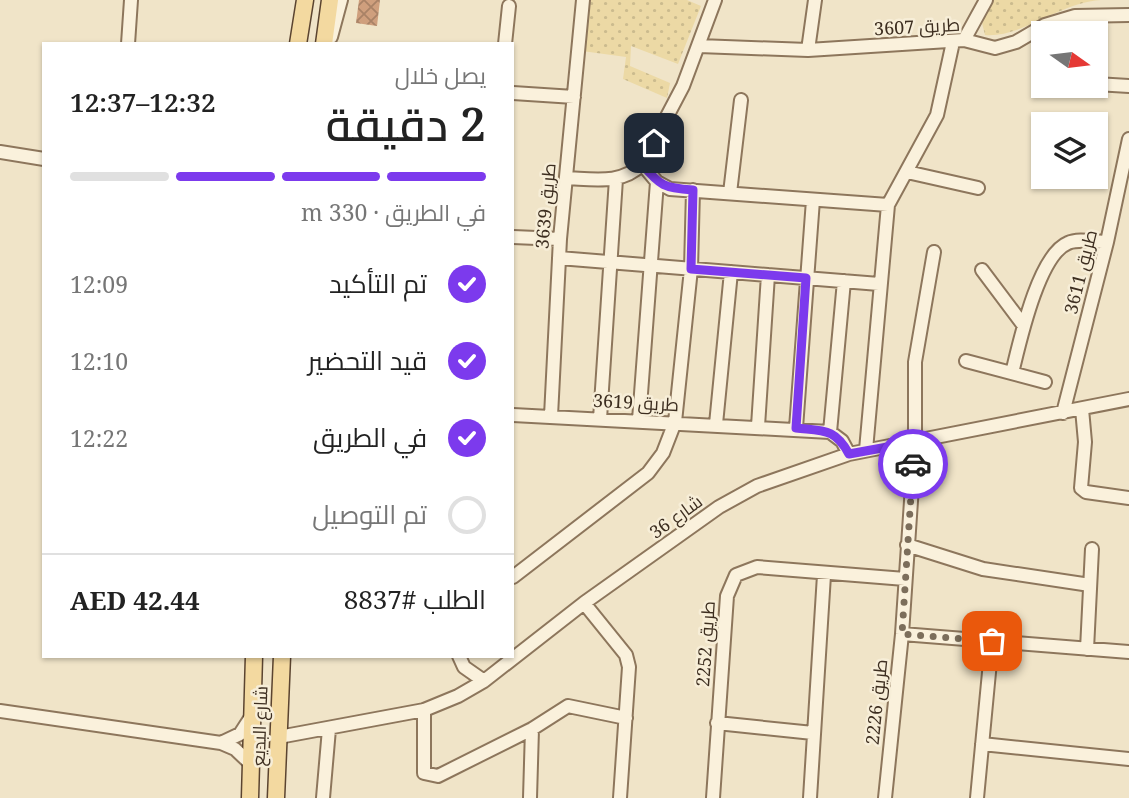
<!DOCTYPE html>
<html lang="ar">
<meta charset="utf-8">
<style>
:root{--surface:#fff;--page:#f2f2f2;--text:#222;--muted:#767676;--line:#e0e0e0;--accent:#7c3aed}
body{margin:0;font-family:"Noto Serif",Cairo,serif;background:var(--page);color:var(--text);direction:rtl;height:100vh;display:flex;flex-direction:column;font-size:26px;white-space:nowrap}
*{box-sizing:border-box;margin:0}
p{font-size:23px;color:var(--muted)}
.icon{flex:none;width:38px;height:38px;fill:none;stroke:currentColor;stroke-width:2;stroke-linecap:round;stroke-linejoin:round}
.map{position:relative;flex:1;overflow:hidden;direction:ltr}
.panel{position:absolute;left:42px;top:42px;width:472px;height:616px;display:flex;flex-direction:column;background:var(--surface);border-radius:0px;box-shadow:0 2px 5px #0004;direction:rtl}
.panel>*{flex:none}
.needle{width:46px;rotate:104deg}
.tools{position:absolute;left:1031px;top:21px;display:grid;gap:14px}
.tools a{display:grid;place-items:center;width:77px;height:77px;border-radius:0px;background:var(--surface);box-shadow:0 2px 5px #0004;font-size:35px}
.pin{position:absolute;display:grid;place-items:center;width:60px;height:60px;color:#fff;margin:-30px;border-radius:14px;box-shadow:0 4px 10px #0006}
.courier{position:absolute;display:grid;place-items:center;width:70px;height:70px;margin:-35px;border:5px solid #7c3aed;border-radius:50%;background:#fff;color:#222;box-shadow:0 2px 9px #0007}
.overview em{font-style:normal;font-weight:600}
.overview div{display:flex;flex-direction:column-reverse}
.overview{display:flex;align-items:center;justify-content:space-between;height:119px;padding:0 28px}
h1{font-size:46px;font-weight:600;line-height:52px}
.bar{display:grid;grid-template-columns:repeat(4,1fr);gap:10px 7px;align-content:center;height:84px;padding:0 28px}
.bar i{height:9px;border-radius:5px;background:var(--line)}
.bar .active{background:var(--accent)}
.bar p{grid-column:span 4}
.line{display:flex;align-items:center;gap:18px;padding:0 28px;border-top:2px solid var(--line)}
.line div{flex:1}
ol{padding:0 28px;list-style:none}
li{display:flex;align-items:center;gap:21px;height:77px}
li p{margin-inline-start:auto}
li .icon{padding:7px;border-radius:50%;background:var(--accent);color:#fff;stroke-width:4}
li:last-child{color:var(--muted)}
li i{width:38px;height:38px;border:4px solid var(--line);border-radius:50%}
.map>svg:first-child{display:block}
</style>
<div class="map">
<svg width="1129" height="798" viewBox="0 0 1129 798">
<defs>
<pattern id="sand-dots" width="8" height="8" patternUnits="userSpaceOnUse" patternTransform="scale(1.75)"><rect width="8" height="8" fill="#ecd9a5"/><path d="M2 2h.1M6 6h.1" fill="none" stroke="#cbbb8e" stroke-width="1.8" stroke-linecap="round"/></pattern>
<pattern id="building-cross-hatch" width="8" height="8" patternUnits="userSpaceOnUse" patternTransform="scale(1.75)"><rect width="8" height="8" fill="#cf9f7d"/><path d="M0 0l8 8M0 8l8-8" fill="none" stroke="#a98266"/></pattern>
</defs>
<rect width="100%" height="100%" fill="#f0e4c8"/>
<!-- sand -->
<path fill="url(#sand-dots)" d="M583 0H687L701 6 678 64 631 46 630 66 670 83 667 98 623 79 626 57 582 51Z
M994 0H1101C1058 3 1022 38 985 35L982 23Z"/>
<!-- building -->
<path fill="url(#building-cross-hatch)" d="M359 0H380L377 26 356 23Z"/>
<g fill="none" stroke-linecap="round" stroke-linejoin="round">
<defs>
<path id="minor" d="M331 37 341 0
M964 40 986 0
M128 44 131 0
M505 44 509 6
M699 46 808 50 964 40 995 48 1016 42 1045 25 1075 16 1129 15
M808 50 815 0
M1096 84 1129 86
M1066 87 1076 86
M513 93 574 97
M0 152 44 159
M642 164 657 182 670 189 888 205
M907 172 978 188
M566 178C593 179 622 185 642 164L683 86 715 0
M730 193 741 100
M513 237 560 239
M559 258 879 284
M982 270 1024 326
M966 361 1045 382
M1012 373C1019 345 1038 255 1068 243 1078 238 1095 242 1107 242
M1082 409 1085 442 1081 488 1086 492 1129 498
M1063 413 1107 242 1129 139
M513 415 830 432 842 441 849 454
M551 416 560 239 583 0
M600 419 616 179
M639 420 657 182
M716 424 731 272
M758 426 768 275
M796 428 813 200
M830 432 844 281
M866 450 888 205 937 115 953 42
M907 545 983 569 1090 585
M513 577 648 473 663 453 675 422 691 269 693 190
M584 603 626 655 629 667 620 798
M902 634 1129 652
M1087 649 1092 549
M459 656 464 667 484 681
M424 710V773L438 776 532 729 568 706 626 718
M0 711 221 743 235 749 252 765
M717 723 813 733
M279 737 424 710 458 696 484 681 584 603 719 507 757 486 849 454 1129 399
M221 743 240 734 251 717
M982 744 1129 759
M323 798 329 729
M530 798 532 729
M713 798 727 596 736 575 757 567 905 579
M810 798 824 575
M885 798 902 634 915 442V362L934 252
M977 798 992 641"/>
<path id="major" d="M298 44 305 0
M324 44 330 0
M250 798 254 656
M276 798 282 656"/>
</defs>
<!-- minor casing -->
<use href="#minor" stroke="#8d765c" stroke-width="16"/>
<!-- major casing -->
<use href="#major" stroke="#5b4430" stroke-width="19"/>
<!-- minor -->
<use href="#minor" stroke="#faf1dc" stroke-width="12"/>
<!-- major -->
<use href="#major" stroke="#f3d9a0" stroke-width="16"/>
</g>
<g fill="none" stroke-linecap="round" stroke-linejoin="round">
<!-- done -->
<path stroke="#7c6e5b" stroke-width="7" stroke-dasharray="0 12.6" d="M913 464 902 634 992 641"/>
<!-- route -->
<path stroke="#7c3aed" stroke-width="9" d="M654 143 642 164C660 186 664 188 693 190L691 269 806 278 796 428C823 431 835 428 849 454L915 442 913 464"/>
</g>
<g text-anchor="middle" stroke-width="5" stroke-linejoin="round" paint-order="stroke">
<!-- street labels -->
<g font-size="18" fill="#3d2e20" stroke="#f7eed8">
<text transform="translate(917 27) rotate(-3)" y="6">طريق 3607</text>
<text transform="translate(546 206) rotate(-85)" y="6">طريق 3639</text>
<text transform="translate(1081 272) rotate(-76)" y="6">طريق 3611</text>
<text transform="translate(636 403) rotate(3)" y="6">طريق 3619</text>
<text transform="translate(676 517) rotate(-36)" y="6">شارع 36</text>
<text transform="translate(706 644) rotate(-86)" y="6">طريق 2252</text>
<text transform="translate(877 702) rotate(-84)" y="6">طريق 2226</text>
<text transform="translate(260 726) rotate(-88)" y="6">شارع البديع</text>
</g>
</g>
</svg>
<div class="tools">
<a><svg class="needle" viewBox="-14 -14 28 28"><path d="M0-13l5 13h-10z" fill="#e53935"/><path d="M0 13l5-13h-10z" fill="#767676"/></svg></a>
<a><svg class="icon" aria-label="layers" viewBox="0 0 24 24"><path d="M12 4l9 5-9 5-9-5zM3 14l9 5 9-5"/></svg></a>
</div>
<div class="pin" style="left:992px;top:641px;background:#ea580c"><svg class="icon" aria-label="bag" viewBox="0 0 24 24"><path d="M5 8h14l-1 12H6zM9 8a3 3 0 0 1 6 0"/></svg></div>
<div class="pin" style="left:654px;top:143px;background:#1f2937"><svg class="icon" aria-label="home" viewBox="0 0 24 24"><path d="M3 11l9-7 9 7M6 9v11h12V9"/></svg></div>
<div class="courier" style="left:913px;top:464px"><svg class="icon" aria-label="car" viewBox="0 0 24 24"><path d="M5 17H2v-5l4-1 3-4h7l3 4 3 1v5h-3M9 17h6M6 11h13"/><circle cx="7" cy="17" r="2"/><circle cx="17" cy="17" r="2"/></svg></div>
<section class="panel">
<div class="overview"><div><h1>2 دقيقة</h1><p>يصل خلال</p></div><em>12:32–12:37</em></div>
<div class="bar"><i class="active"></i><i class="active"></i><i class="active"></i><i></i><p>في الطريق · 330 m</p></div>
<ol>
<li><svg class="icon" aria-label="check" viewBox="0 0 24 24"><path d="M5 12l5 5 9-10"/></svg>تم التأكيد<p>12:09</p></li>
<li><svg class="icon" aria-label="check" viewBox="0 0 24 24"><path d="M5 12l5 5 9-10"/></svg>قيد التحضير<p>12:10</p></li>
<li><svg class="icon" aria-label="check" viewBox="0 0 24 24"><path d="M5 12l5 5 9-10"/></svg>في الطريق<p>12:22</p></li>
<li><i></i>تم التوصيل</li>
</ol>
<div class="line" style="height:91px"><div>الطلب #8837</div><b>AED 42.44</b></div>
</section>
</div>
